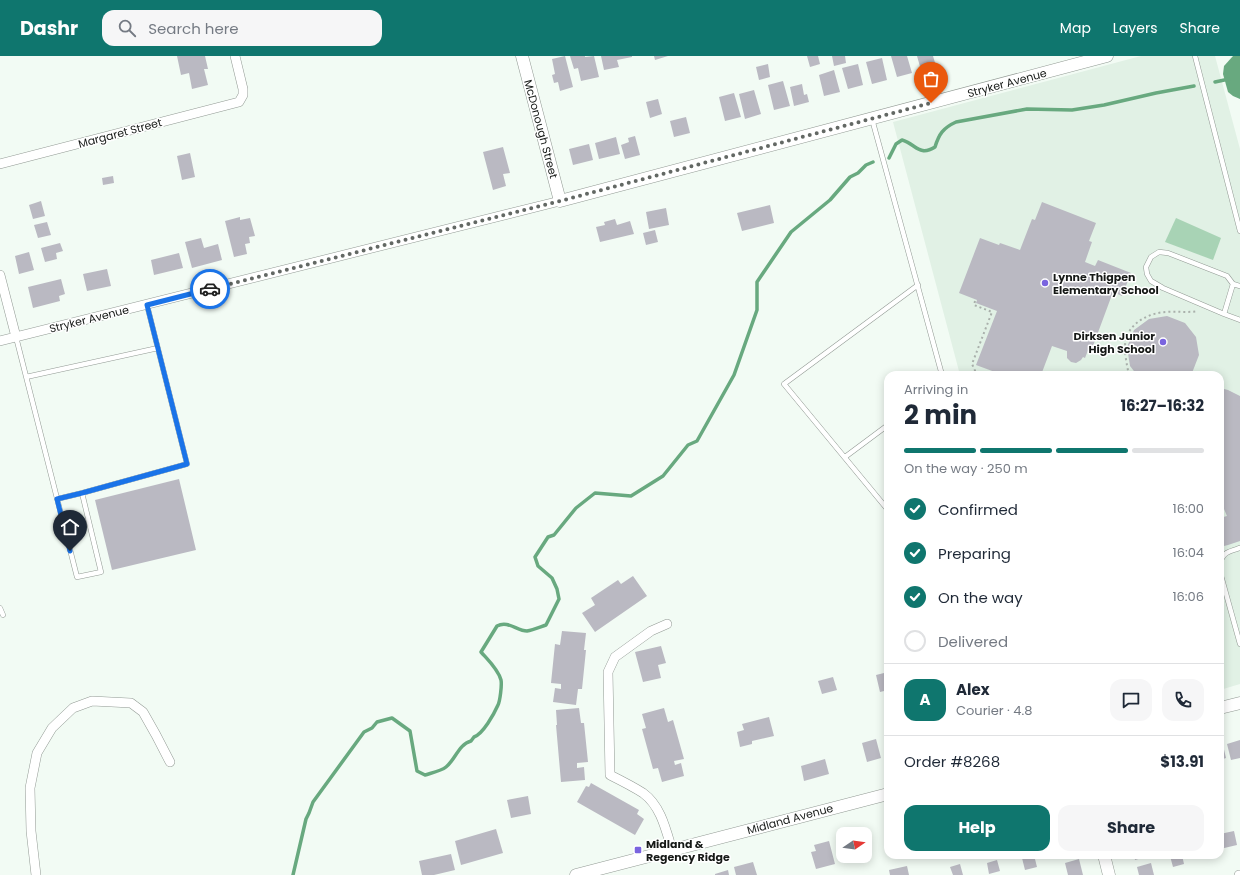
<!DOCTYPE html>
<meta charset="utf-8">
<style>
:root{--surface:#fff;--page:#f6f6f7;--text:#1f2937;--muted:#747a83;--line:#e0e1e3;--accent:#0f766e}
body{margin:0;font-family:Poppins,sans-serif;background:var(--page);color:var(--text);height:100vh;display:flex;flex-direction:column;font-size:15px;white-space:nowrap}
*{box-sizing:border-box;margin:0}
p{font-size:13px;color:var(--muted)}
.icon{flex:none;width:22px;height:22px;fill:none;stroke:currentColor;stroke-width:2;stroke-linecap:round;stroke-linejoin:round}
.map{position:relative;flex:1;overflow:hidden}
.drawer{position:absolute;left:884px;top:315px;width:340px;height:488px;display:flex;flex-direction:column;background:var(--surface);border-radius:12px;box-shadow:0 2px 10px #0003}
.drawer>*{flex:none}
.needle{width:26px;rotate:77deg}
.controls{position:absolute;left:836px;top:771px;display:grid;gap:8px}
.controls a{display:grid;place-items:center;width:36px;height:36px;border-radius:8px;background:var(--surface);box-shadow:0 2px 10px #0003;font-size:20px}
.pin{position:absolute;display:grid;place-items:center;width:34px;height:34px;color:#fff;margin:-41px -17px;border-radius:50% 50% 50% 0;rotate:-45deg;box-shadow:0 0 4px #0007}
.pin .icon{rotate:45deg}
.courier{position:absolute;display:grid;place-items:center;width:40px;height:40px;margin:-20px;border:3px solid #1a73e8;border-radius:50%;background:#fff;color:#222;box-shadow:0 1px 5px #0007}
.headline em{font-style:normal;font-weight:700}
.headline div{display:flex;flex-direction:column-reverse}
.headline{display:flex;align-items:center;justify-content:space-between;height:68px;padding:0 20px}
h1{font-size:26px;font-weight:700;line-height:30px}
.bar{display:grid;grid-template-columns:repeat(4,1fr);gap:6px 4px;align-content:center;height:48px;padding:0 20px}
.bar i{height:5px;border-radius:3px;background:var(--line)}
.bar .active{background:var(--accent)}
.bar p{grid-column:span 4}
.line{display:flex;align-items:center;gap:10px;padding:0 20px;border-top:1px solid var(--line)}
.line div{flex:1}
.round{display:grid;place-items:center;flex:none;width:42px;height:42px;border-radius:12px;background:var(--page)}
ol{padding:0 20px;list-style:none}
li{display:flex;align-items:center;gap:12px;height:44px}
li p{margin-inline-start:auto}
li .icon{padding:4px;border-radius:50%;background:var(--accent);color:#fff;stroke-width:4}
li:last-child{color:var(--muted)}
li i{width:22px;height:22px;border:2px solid var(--line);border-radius:50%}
.action{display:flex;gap:8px;margin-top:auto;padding:8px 20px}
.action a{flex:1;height:46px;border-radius:12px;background:var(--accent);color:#fff;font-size:16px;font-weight:700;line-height:46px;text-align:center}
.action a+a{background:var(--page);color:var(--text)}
header{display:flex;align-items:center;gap:24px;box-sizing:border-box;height:56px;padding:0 20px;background:var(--accent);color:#fff}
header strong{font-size:19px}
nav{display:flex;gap:22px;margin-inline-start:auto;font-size:14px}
.search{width:280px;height:36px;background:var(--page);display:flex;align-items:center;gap:10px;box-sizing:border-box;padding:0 14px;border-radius:12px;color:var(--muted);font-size:15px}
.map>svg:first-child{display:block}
</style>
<header>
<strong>Dashr</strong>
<div class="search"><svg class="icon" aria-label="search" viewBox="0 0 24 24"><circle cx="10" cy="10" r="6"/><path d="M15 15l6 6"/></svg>Search here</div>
<nav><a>Map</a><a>Layers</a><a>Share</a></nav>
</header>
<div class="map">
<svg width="1240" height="819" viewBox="0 0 1240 819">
<rect width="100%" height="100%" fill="#f2fbf4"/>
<!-- built -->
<path fill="#e1f1e5" d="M1141 0H1215L1240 93V628L1220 634V319H960L893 66Z"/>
<!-- green -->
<path fill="#a8d3b5" d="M1176 162 1221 182 1213 204 1165 186Z"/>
<!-- water -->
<path fill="#68a97f" d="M1233 0H1240V43L1233 40 1228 36 1223 18 1224 10Z"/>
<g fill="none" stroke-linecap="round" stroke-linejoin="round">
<!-- stream -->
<path stroke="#68a97f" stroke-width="3.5" d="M1215 26 1229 23
M889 102 896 88 902 84C916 88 919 101 935 91 939 78 943 72 956 66L1027 53 1072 54 1104 49 1156 37 1194 30
M293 819 306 763 309 757 313 746 364 676 372 672 377 666 392 662 410 675 417 715 425 719C431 717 441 715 446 711 455 704 459 688 471 685L474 681C483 678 494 658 498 649 500 645 502 629 501 624 498 613 488 604 481 596L497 570C508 564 517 575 527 575 533 574 540 571 546 569L559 543 557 533 552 522 538 510 535 501 548 481 554 479 576 452 595 437 631 440 663 420 688 389 697 385 734 319 757 254V226L791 176 830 144 850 121 858 117 866 109 873 106"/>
</g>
<!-- building -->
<path fill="#bab9c2" d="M177 0H205L208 13H204L208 29 192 33 189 17 181 19Z
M565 0 573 31 560 35 558 26 554 27 552 19 555 18 552 3Z
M570 0H585V1L594 0 599 21 581 25 578 12 574 13Z
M601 0H632V1L617 4 619 11 604 14Z
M654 0H668L655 4Z
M807 0H818L820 8 810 11Z
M832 0H845L846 7 834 10Z
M891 0H907L912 17 897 21Z
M917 0H933L936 10 921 14Z
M882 2 887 24 872 28 866 6Z
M768 8 770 21 759 24 756 11Z
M858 8 863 29 848 33 842 12Z
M834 14 840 36 824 40 819 19Z
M783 25 790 50 774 54 768 29Z
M802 28 804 39 807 38 809 46 794 50 790 31Z
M754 34 761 58 745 63 739 38Z
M734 37 741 61 725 65 719 41Z
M658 43 662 58 650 62 646 46Z
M686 61 690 77 674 81 670 65Z
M635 80 640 99 625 103 621 89 629 86 628 82Z
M616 81 620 98 599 103 595 87Z
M589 88 593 104 573 109 569 93Z
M503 91 510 117 503 118 506 130 493 134 483 96Z
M190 97 195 121 182 124 177 100Z
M113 120 114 127 103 129 102 122Z
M41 145 45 160 33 163 29 149Z
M1042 146 1096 167 1089 185 1092 186 1085 206 1095 210 1098 204 1131 217 1122 240 1113 236 1093 290 1090 289 1085 302 1083 301 1081 304 1076 307 1071 306 1067 302V295L1052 290 1041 319H1003L976 309 997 255 976 247 977 244 959 237 980 182 999 189 1000 187 1020 194 1032 163 1035 164Z
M770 149 774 167 742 175 737 157Z
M666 152 669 169 649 173 646 156Z
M240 161V164L250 162 255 180 249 181 250 187 245 188 247 198 234 201 225 165Z
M615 163 617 169 630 165 634 178 600 186 596 171 605 169 604 166Z
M47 166 51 179 38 182 34 169Z
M655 174 658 186 646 189 643 177Z
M201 182 204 192 218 188 222 204 192 212 185 186Z
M60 187 63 195 56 197 57 203 45 206 41 192Z
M29 196 34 214 19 218 15 200Z
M179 197 183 212 154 219 151 204Z
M107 213 111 230 87 235 83 218Z
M61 223 65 238 59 240 60 245 33 252 28 231Z
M1167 260 1185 267 1196 281 1199 299 1192 317 1190 319H1137L1130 310 1127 291 1134 274 1149 263Z
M1220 332 1228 334 1240 340V485L1228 489 1220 491V462L1227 460 1224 453 1220 454Z
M179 423 196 494 112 514 95 444Z
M633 520 647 540 595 576 582 557 595 549 591 542 618 524 621 528Z
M562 575 586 577 584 594H586L582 633H578L576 649 553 646 555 632 561 633V628L551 627 555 588 560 589Z
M661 590 666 607 658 609 661 622 643 626 635 596Z
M888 616V634L880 636 876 619Z
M833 621 837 634 822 638 818 625Z
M579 652 581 667H584L588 706 577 707V712L584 711 585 724 561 726 556 669H557L556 654Z
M664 652 668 666 673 664 684 703 674 705 675 709 681 707 684 720 662 726 658 712 653 713 642 673 646 672 642 658Z
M769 661 774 680 752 685V688L740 691 737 676 744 674 742 668Z
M876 683 881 702 867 706 862 687Z
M1240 684V702L1231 704 1227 688Z
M1222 685 1226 702 1220 704V686Z
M825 703 829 718 804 725 801 710Z
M591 727 639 754 637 758 644 763 635 779 577 746 586 730 589 731Z
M528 740 531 758 511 762 507 744Z
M496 773 503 797 461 809 455 785Z
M1234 775 1237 789 1220 793V778Z
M829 785 835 808 816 813 811 796 816 795 814 789Z
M451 798 455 814 434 819H422L419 805Z
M965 799H977L966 803Z
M1034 799 1037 811 1025 814 1022 802Z
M1134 799H1152L1135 804Z
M1175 799H1182L1184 808 1173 811 1170 800Z
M1079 803 1083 819H1068L1065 807Z
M997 804 1000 815 989 818 987 807Z
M753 806 757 819H736L734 811Z
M1151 807 1154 819H1139L1137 811Z
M960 808 963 819H953L950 811Z
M907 810 909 819H890L889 814Z
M728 814 729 819H715V818Z"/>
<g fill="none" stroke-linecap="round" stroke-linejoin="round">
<defs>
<path id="service" d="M1195 0 1240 175
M872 63 942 319
M1240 230 1233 228 1224 258 1240 264
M1224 258 1163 232 1151 225 1147 218 1146 211 1151 201 1159 196 1168 197 1227 220 1233 228
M16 281 77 521 101 516 82 437 187 408 147 249
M26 321 158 292
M845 401 888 369
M57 443 82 437
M888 454 784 328 918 229
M1220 507C1223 496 1230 495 1240 492
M1220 516 1240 588
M0 552 3 559"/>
<path id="minor" d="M0 108 239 46 243 39V33L235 0
M0 219 16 281
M0 285 560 145
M667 568 651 575 615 601 608 616 610 719C620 724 632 730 643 737 661 750 666 774 672 794
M36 819 31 775 30 732 37 697 52 672 73 652 92 645 131 647 143 656 156 679 170 706
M1239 819H1240"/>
<path id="tertiary" d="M522 0 560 145 1107 0
M1220 652 1240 647
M1104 799 1109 819
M576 819 888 738"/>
</defs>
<!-- service casing -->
<use href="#service" stroke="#929a94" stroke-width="5.5"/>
<!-- minor casing -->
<use href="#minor" stroke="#929a94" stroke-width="10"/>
<!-- tertiary casing -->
<use href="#tertiary" stroke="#929a94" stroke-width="13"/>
<!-- path -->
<path stroke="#a9b0ab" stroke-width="2" stroke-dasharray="2 3" stroke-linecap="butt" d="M975 245 974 249 992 256 972 308 977 319
M1128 317 1131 316 1133 319
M1129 319C1127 310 1125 300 1125 291 1125 269 1147 257 1166 256 1177 255 1187 257 1198 255
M1220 458H1223"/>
<!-- service -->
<use href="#service" stroke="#fff" stroke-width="4.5"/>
<!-- minor -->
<use href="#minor" stroke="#fff" stroke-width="9"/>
<!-- tertiary -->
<use href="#tertiary" stroke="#fff" stroke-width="12"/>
</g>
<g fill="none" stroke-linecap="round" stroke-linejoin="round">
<!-- done -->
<path stroke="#636864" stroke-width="4" stroke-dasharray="0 7.2" d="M210 233 560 145 931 47"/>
<!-- route -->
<path stroke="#1a73e8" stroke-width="5" d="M70 495 57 443 82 437 187 408 147 249 210 233"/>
</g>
<!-- markers -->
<g fill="#7a64df" stroke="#fff" stroke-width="1.5">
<circle cx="1045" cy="227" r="4"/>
<circle cx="1163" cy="286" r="4"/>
<rect x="634" y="790" width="8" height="8" rx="2"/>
</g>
<g text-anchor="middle" stroke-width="3" stroke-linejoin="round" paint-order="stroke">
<!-- street labels -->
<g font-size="11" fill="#161917" stroke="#fff">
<text transform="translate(1007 27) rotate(-15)" y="4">Stryker Avenue</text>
<text transform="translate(541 73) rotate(75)" y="4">McDonough Street</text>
<text transform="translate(120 77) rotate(-15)" y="4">Margaret Street</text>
<text transform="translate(89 263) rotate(-14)" y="4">Stryker Avenue</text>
<text transform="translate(790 763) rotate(-15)" y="4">Midland Avenue</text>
</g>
<!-- poi labels -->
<g font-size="11" font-weight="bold" fill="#161917" stroke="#fff" text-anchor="start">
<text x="1053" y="225">Lynne Thigpen<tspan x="1053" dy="13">Elementary School</tspan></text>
<text x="1155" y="284" text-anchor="end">Dirksen Junior<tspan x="1155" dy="13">High School</tspan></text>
<text x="646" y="792">Midland &amp;<tspan x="646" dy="13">Regency Ridge</tspan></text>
</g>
</g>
</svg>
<div class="controls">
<a><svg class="needle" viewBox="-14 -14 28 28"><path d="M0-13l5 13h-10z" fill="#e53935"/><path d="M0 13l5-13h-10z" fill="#747a83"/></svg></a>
</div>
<div class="pin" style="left:931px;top:47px;background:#ea580c"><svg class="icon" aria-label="bag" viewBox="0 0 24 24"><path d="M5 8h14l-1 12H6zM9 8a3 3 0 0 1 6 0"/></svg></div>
<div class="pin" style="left:70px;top:495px;background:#1f2937"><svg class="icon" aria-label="home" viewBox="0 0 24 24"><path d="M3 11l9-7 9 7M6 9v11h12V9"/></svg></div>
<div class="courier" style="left:210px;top:233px"><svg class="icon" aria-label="car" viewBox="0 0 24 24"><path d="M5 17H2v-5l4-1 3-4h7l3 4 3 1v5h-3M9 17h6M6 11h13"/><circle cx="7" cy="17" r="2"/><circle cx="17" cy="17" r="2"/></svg></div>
<section class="drawer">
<div class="headline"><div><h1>2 min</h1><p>Arriving in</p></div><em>16:27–16:32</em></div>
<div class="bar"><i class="active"></i><i class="active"></i><i class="active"></i><i></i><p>On the way · 250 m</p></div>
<ol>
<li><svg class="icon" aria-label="check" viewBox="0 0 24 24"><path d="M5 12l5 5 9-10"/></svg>Confirmed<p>16:00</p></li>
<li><svg class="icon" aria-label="check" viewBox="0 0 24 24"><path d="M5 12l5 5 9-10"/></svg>Preparing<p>16:04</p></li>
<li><svg class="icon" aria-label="check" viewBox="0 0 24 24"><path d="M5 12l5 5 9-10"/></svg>On the way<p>16:06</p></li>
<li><i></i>Delivered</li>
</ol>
<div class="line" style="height:72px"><b class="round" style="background:var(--accent);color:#fff">A</b><div><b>Alex</b><p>Courier · 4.8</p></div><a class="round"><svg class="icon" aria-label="chat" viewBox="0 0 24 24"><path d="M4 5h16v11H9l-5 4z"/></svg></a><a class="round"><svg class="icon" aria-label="phone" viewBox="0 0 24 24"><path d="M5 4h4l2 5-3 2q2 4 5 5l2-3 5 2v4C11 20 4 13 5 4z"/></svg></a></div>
<div class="line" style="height:52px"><div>Order #8268</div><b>$13.91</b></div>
<div class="action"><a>Help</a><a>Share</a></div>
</section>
</div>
